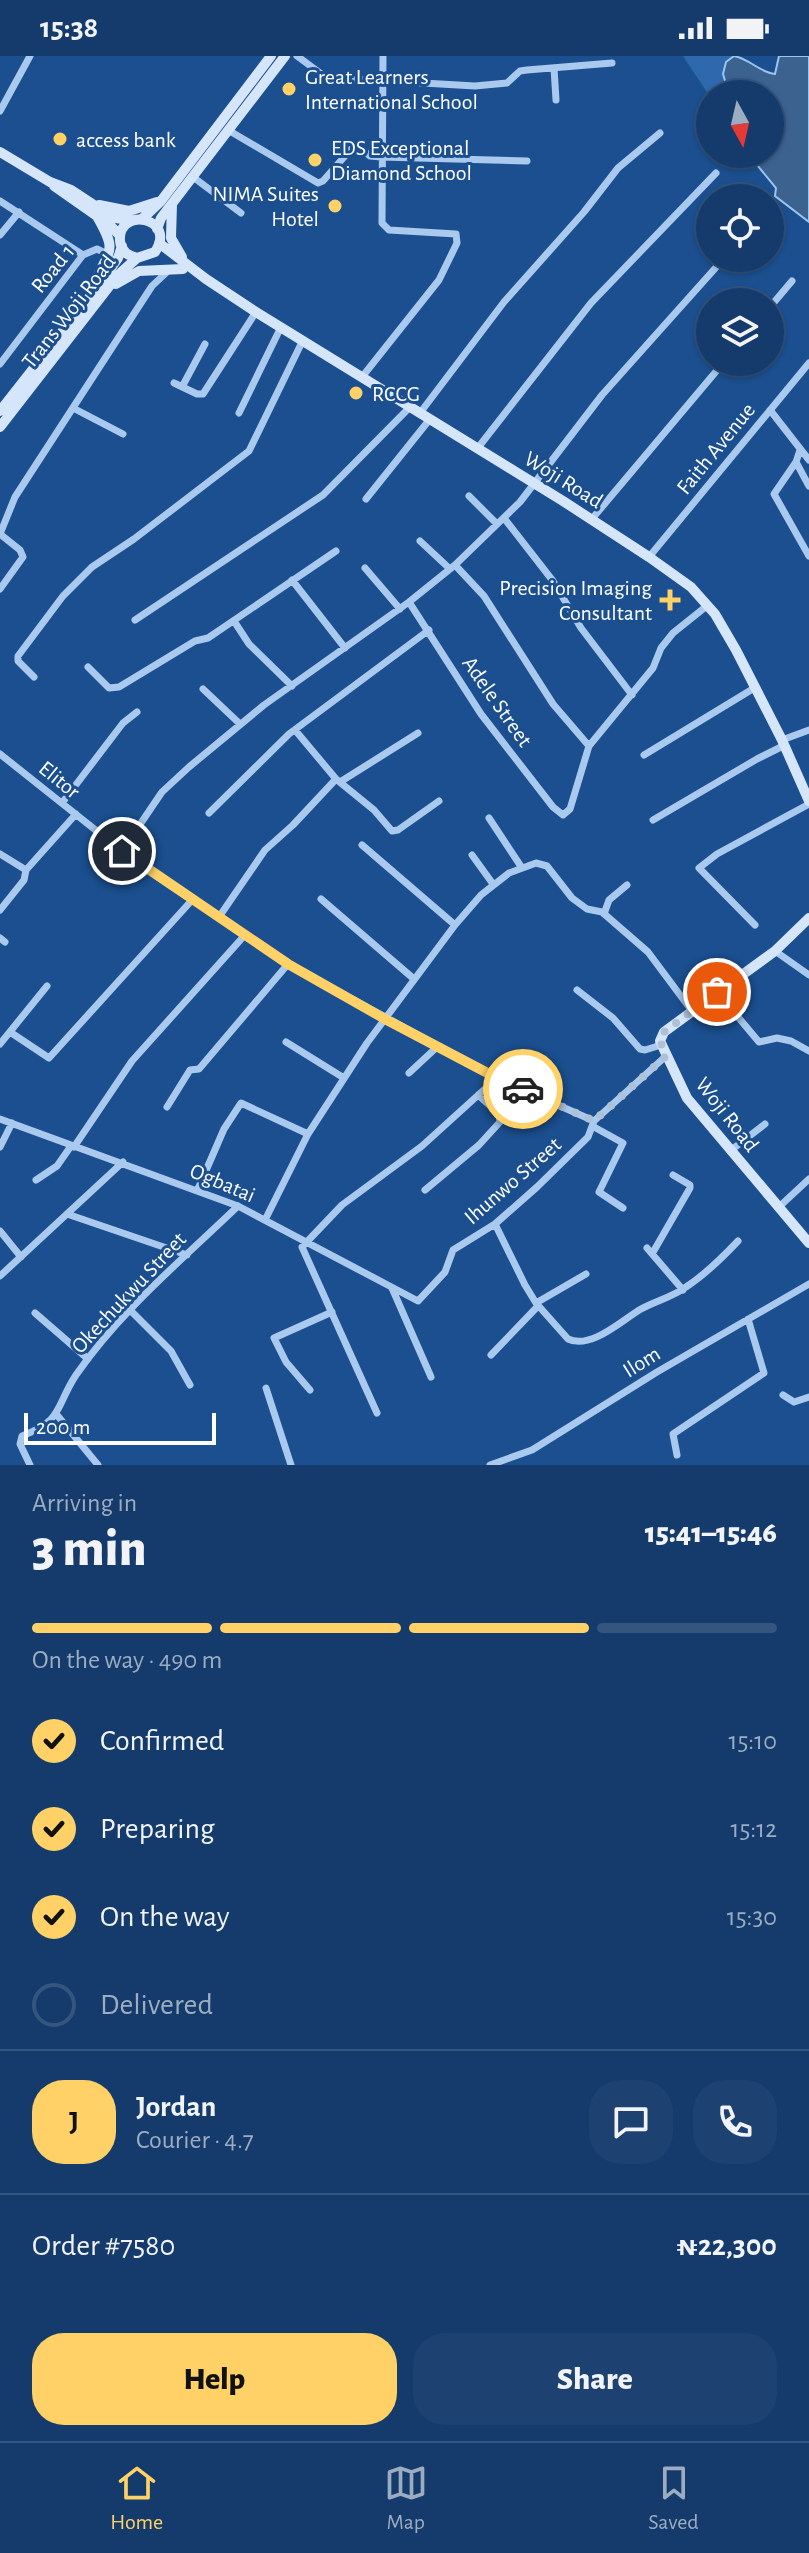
<!DOCTYPE html>
<meta charset="utf-8">
<style>
:root{--surface:#143b6b;--page:#1d4271;--text:#f1f3f6;--muted:#9dadc1;--line:#33557e;--accent:#ffd166}
body{margin:0;font-family:"Alegreya Sans",sans-serif;background:var(--page);color:var(--text);height:100vh;display:flex;flex-direction:column;font-size:30px;white-space:nowrap}
*{box-sizing:border-box;margin:0}
p{font-size:26px;color:var(--muted)}
.icon{flex:none;width:44px;height:44px;fill:none;stroke:currentColor;stroke-width:2;stroke-linecap:round;stroke-linejoin:round}
.map{position:relative;height:1409px;overflow:hidden}
.sheet{display:flex;flex-direction:column;background:var(--surface);flex:1}
.sheet>*{flex:none}
.needle{width:52px;rotate:172deg}
.fabs{position:absolute;left:696px;top:24px;display:grid;gap:16px}
.fabs a{display:grid;place-items:center;width:88px;height:88px;border-radius:50%;background:var(--surface);box-shadow:0 2px 6px #0004,0 0 0 2px var(--line);font-size:40px}
.scale{position:absolute;left:24px;bottom:20px;width:192px;box-sizing:border-box;padding-left:8px;border:4px solid #fff;border-top:0;font-size:22px;line-height:28px;white-space:nowrap;color:#fff;-webkit-text-stroke:6px #1b4f8f;paint-order:stroke}
.pin{position:absolute;display:grid;place-items:center;width:68px;height:68px;color:#fff;margin:-34px;border:4px solid #fff;border-radius:50%;box-shadow:0 2px 8px #0007}
.courier{position:absolute;display:grid;place-items:center;width:80px;height:80px;margin:-40px;border:6px solid #ffd166;border-radius:50%;background:#fff;color:#222;box-shadow:0 2px 10px #0007}
.summary em{font-style:normal;font-weight:800}
.summary div{display:flex;flex-direction:column-reverse}
.summary{display:flex;align-items:center;justify-content:space-between;height:136px;padding:0 32px}
h1{font-size:52px;font-weight:800;line-height:60px}
.bar{display:grid;grid-template-columns:repeat(4,1fr);gap:12px 8px;align-content:center;height:96px;padding:0 32px}
.bar i{height:10px;border-radius:6px;background:var(--line)}
.bar .active{background:var(--accent)}
.bar p{grid-column:span 4}
.line{display:flex;align-items:center;gap:20px;padding:0 32px;border-top:2px solid var(--line)}
.line div{flex:1}
.round{display:grid;place-items:center;flex:none;width:84px;height:84px;border-radius:32px;background:var(--page)}
ol{padding:0 32px;list-style:none}
li{display:flex;align-items:center;gap:24px;height:88px}
li p{margin-inline-start:auto}
li .icon{padding:8px;border-radius:50%;background:var(--accent);color:#111;stroke-width:4}
li:last-child{color:var(--muted)}
li i{width:44px;height:44px;border:4px solid var(--line);border-radius:50%}
.cta{display:flex;gap:16px;margin-top:auto;padding:16px 32px}
.cta a{flex:1;height:92px;border-radius:32px;background:var(--accent);color:#111;font-size:32px;font-weight:800;line-height:92px;text-align:center}
.cta a+a{background:var(--page);color:var(--text)}
.status{display:flex;justify-content:space-between;align-items:center;height:56px;padding:0 40px;background:var(--surface);direction:ltr}
.status svg{height:22px;fill:currentColor}
.dock{display:flex;justify-content:space-around;align-items:center;height:112px;border-top:2px solid var(--line);background:var(--surface);font-size:22px;color:var(--muted)}
.dock a{display:grid;justify-items:center;gap:4px}
.dock .active{color:var(--accent)}
.map>svg:first-child{display:block}
</style>
<div class="status"><b>15:38</b><svg viewBox="0 0 49 12"><path d="M0 12V9h3v3zM5 12V6h3v6zM10 12V3h3v9zM15 12V0h3v12zM26 1h20v11H26zM47 4h2v5h-2z"/></svg></div>
<div class="map">
<svg width="809" height="1409" viewBox="0 0 809 1409">
<rect width="100%" height="100%" fill="#1b4f8f"/>
<!-- green -->
<path fill="#2e69ad" d="M683 0H734L726 6 723 18 729 38H710V41Z"/>
<!-- water -->
<path fill="#3c6290" stroke="#9cc4f0" stroke-width="2" d="M734 0C750 3 759 16 775 18L779 0H809V166L775 140 776 132 748 98H770V38H729L723 18 726 6Z"/>
<g fill="none" stroke-linecap="round" stroke-linejoin="round">
<!-- minor -->
<path stroke="#a9c9ee" stroke-width="7" d="M297 0 324 20 336 22 475 30 507 27 520 15 527 14 612 7
M554 12 556 44
M0 55 30 0
M228 74 318 127 323 125 352 92 358 90 370 100 381 101 527 105
M193 121 241 157
M0 145 83 199
M0 179 19 156
M770 251 792 225
M0 308 83 199 97 193 109 199
M362 321 439 224 457 187 456 178 389 174 382 167 383 0
M174 327 197 338H203L256 256
M182 331 205 288
M73 352 123 378
M770 354 809 404
M239 357 281 271
M420 357 504 246 584 156 618 112 660 77
M477 393 591 247 716 117
M800 394 796 406 774 438 809 500
M796 406 809 430
M469 440 497 468
M366 443 430 363
M504 462 553 525 581 572 632 639
M591 464 724 306
M0 478 15 441 152 230 168 215
M0 478 20 494 23 501 0 533
M420 485 450 513
M649 501 809 307
M455 509 484 540 553 648 589 690
M365 512 400 553
M292 524 345 592
M409 546 481 658 553 751 563 759 570 753 589 690 653 612 661 592 673 577 708 549
M135 564 323 439 410 351
M234 565 249 588 292 630
M88 611 109 632 119 631 195 585 208 582 336 495
M34 621 18 605V600L63 540 92 511 134 483 249 395 303 284
M203 633 240 668
M295 674 336 723 374 754 392 775 398 774 439 745
M782 684 809 674
M0 698 137 807 288 908 497 1022 594 1065
M644 699 756 631
M340 726 418 677
M62 747 123 667 137 656
M209 757 289 678 429 574
M489 762 522 812
M653 764 757 703 785 689
M362 789 455 869
M122 795 162 736 189 711 264 649 409 546 455 509 520 446 602 339 719 208
M0 798 26 814
M472 799 493 828
M321 843 414 923
M0 854 24 824 26 814 76 758
M604 858 609 844 627 829
M219 861 265 794 293 769 336 723
M755 869 699 812 717 798 809 748
M0 882 5 886
M775 895 809 919
M577 934 613 962 640 993 645 994 661 989
M717 936 759 986 777 982 791 985 809 995
M10 976 49 1002 193 843
M286 986 344 1022
M0 988 47 930
M409 1017 437 991
M167 1051 190 1014 199 1013 288 908
M0 1063 238 1150 418 1245 445 1216 453 1194 495 1168 537 1131 588 1081 594 1065 666 1000
M594 1071 623 1087 599 1136 623 1152
M0 1091 12 1067
M74 1091 132 1005 244 880
M730 1095 765 1068
M36 1124 57 1110 71 1090
M198 1133 224 1073 241 1047 308 1078
M425 1134 479 1089 500 1066 499 1058 478 1039
M780 1150 809 1123
M67 1158 187 1199
M265 1164 308 1078 367 987 455 869 481 839 509 817 536 807 547 810 572 842 587 853 602 856 648 896 692 955
M495 1168 525 1229 536 1247 568 1283C591 1294 622 1264 641 1253 655 1245 673 1241 686 1231 706 1218 722 1202 738 1185
M0 1175 21 1201
M647 1192 683 1234
M652 1198 690 1132V1129L673 1119
M0 1220 123 1106
M392 1232 431 1321
M536 1247 586 1218
M131 1255 171 1295 190 1329
M35 1257 88 1303
M491 1299 538 1250
M266 1332 291 1409
M310 1334 286 1306 274 1282 332 1256
M783 1339 794 1346 809 1341
M377 1357 302 1191 342 1149 422 1090 497 1022
M57 1359 98 1409
M677 1399 673 1378 764 1317 748 1263
M30 1409 20 1388 22 1380C64 1364 55 1351 76 1319 120 1255 183 1203 238 1150
M490 1409 532 1394 657 1316 809 1228"/>
<!-- secondary -->
<path stroke="#d6e6fa" stroke-width="10" d="M0 96 50 126 71 134 112 161 131 165
M54 130 111 170 120 180
M172 148 171 182 182 201
M99 149 129 155 157 146
M98 162C115 192 112 192 97 221L99 229
M142 163 161 145 271 0
M157 173 161 162 285 0
M159 187 206 223 256 256 563 445 649 501 691 531 715 558 736 594 782 684 809 745
M116 228 139 215 183 213
M0 355 99 229 118 202 122 190
M0 371 118 219 137 202 155 196C178 161 117 150 120 185 121 195 128 200 137 202
M809 862 775 895 664 976 660 985 687 1042 809 1187"/>
</g>
<g fill="none" stroke-linecap="round" stroke-linejoin="round">
<!-- done -->
<path stroke="#afc1d8" stroke-width="8" stroke-dasharray="0 14.4" d="M523 1033 594 1065 666 1000 660 985 664 976 717 936"/>
<!-- route -->
<path stroke="#ffd166" stroke-width="10" d="M122 795 288 908 385 963 497 1022 523 1033"/>
</g>
<!-- markers -->
<g fill="#ffd166" stroke="#1b4f8f" stroke-width="3">
<circle cx="289" cy="33" r="8"/>
<circle cx="60" cy="83" r="8"/>
<circle cx="315" cy="104" r="8"/>
<circle cx="335" cy="150" r="8"/>
<circle cx="356" cy="337" r="8"/>
<path d="M666 532h8v8h8v8h-8v8h-8v-8h-8v-8h8z"/>
</g>
<g text-anchor="middle" stroke-width="6" stroke-linejoin="round" paint-order="stroke">
<!-- poi labels -->
<g font-size="22" fill="#fff" stroke="#1b4f8f" text-anchor="start">
<text x="305" y="28">Great Learners<tspan x="305" dy="25">International School</tspan></text>
<text x="76" y="91">access bank</text>
<text x="331" y="99">EDS Exceptional<tspan x="331" dy="25">Diamond School</tspan></text>
<text x="319" y="145" text-anchor="end">NIMA Suites<tspan x="319" dy="25">Hotel</tspan></text>
<text x="372" y="345">RCCG</text>
<text x="652" y="539" text-anchor="end">Precision Imaging<tspan x="652" dy="25">Consultant</tspan></text>
</g>
<!-- street labels -->
<g font-size="22" fill="#fff" stroke="#1b4f8f">
<text transform="translate(52 212) rotate(-51)" y="8">Road 1</text>
<text transform="translate(68 255) rotate(-52)" y="8">Trans Woji Road</text>
<text transform="translate(715 392) rotate(-51)" y="8">Faith Avenue</text>
<text transform="translate(564 423) rotate(32)" y="8">Woji Road</text>
<text transform="translate(498 645) rotate(55)" y="8">Adele Street</text>
<text transform="translate(60 723) rotate(39)" y="8">Elitor</text>
<text transform="translate(728 1058) rotate(52)" y="8">Woji Road</text>
<text transform="translate(512 1124) rotate(-41)" y="8">Ihunwo Street</text>
<text transform="translate(223 1126) rotate(23)" y="8">Ogbatai</text>
<text transform="translate(128 1236) rotate(-47)" y="8">Okechukwu Street</text>
<text transform="translate(641 1305) rotate(-32)" y="8">Ilom</text>
</g>
</g>
</svg>
<div class="fabs">
<a><svg class="needle" viewBox="-14 -14 28 28"><path d="M0-13l5 13h-10z" fill="#e53935"/><path d="M0 13l5-13h-10z" fill="#9dadc1"/></svg></a>
<a><svg class="icon" aria-label="locate" viewBox="0 0 24 24"><circle cx="12" cy="12" r="6"/><path d="M12 2v4M12 18v4M2 12h4M18 12h4"/></svg></a>
<a><svg class="icon" aria-label="layers" viewBox="0 0 24 24"><path d="M12 4l9 5-9 5-9-5zM3 14l9 5 9-5"/></svg></a>
</div>
<div class="scale">200 m</div>
<div class="pin" style="left:717px;top:936px;background:#ea580c"><svg class="icon" aria-label="bag" viewBox="0 0 24 24"><path d="M5 8h14l-1 12H6zM9 8a3 3 0 0 1 6 0"/></svg></div>
<div class="pin" style="left:122px;top:795px;background:#1f2937"><svg class="icon" aria-label="home" viewBox="0 0 24 24"><path d="M3 11l9-7 9 7M6 9v11h12V9"/></svg></div>
<div class="courier" style="left:523px;top:1033px"><svg class="icon" aria-label="car" viewBox="0 0 24 24"><path d="M5 17H2v-5l4-1 3-4h7l3 4 3 1v5h-3M9 17h6M6 11h13"/><circle cx="7" cy="17" r="2"/><circle cx="17" cy="17" r="2"/></svg></div>
</div>
<section class="sheet">
<div class="summary"><div><h1>3 min</h1><p>Arriving in</p></div><em>15:41–15:46</em></div>
<div class="bar"><i class="active"></i><i class="active"></i><i class="active"></i><i></i><p>On the way · 490 m</p></div>
<ol>
<li><svg class="icon" aria-label="check" viewBox="0 0 24 24"><path d="M5 12l5 5 9-10"/></svg>Confirmed<p>15:10</p></li>
<li><svg class="icon" aria-label="check" viewBox="0 0 24 24"><path d="M5 12l5 5 9-10"/></svg>Preparing<p>15:12</p></li>
<li><svg class="icon" aria-label="check" viewBox="0 0 24 24"><path d="M5 12l5 5 9-10"/></svg>On the way<p>15:30</p></li>
<li><i></i>Delivered</li>
</ol>
<div class="line" style="height:144px"><b class="round" style="background:var(--accent);color:#111">J</b><div><b>Jordan</b><p>Courier · 4.7</p></div><a class="round"><svg class="icon" aria-label="chat" viewBox="0 0 24 24"><path d="M4 5h16v11H9l-5 4z"/></svg></a><a class="round"><svg class="icon" aria-label="phone" viewBox="0 0 24 24"><path d="M5 4h4l2 5-3 2q2 4 5 5l2-3 5 2v4C11 20 4 13 5 4z"/></svg></a></div>
<div class="line" style="height:104px"><div>Order #7580</div><b>₦22,300</b></div>
<div class="cta"><a>Help</a><a>Share</a></div>
</section>
<nav class="dock">
<a class="active"><svg class="icon" aria-label="home" viewBox="0 0 24 24"><path d="M3 11l9-7 9 7M6 9v11h12V9"/></svg>Home</a>
<a><svg class="icon" aria-label="map" viewBox="0 0 24 24"><path d="M3 6l6-2 6 2 6-2v14l-6 2-6-2-6 2zM9 4v14M15 6v14"/></svg>Map</a>
<a><svg class="icon" aria-label="saved" viewBox="0 0 24 24"><path d="M7 4h10v16l-5-4-5 4z"/></svg>Saved</a>
</nav>
